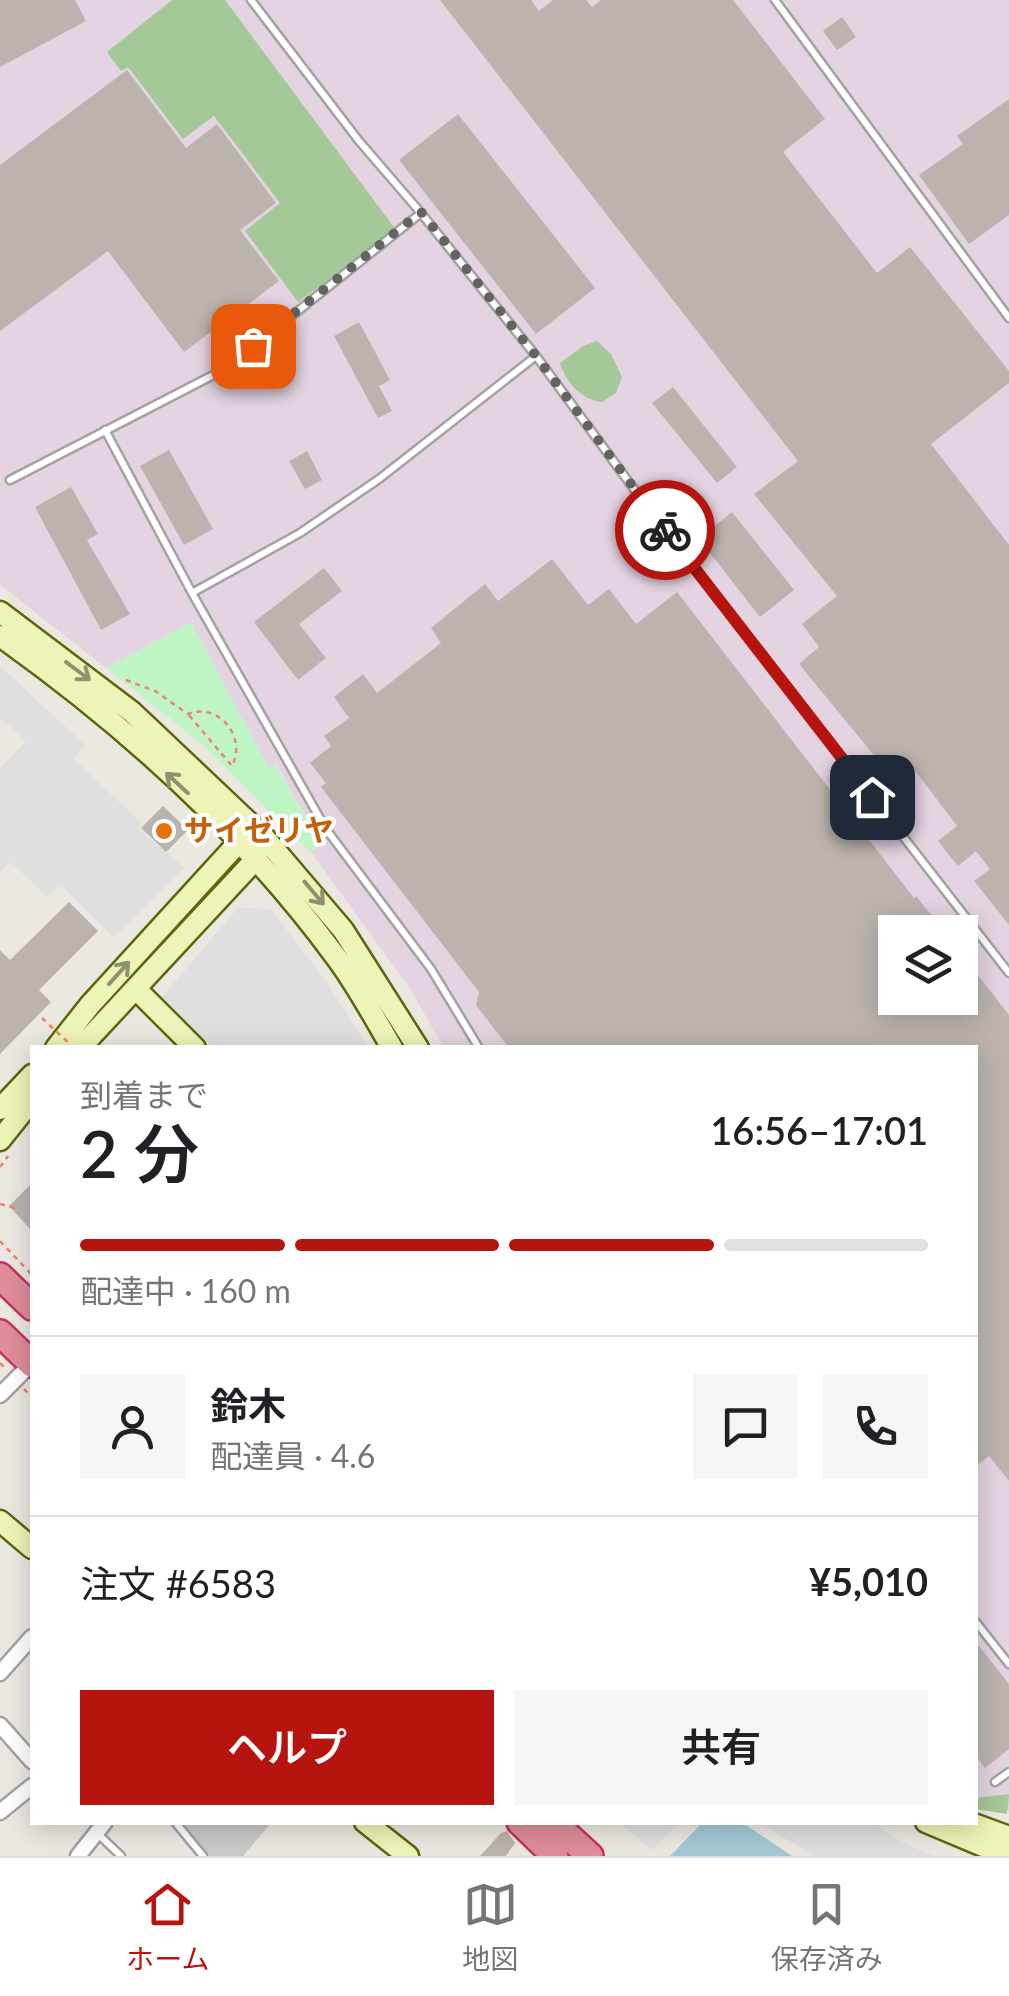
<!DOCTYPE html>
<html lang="ja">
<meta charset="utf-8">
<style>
:root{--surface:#fff;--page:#f6f6f6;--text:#202124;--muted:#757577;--line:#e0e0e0;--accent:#b6150f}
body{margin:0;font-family:Lato,"Noto Sans JP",sans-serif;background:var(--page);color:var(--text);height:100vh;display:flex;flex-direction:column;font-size:38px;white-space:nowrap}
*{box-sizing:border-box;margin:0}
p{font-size:32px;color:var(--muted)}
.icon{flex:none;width:55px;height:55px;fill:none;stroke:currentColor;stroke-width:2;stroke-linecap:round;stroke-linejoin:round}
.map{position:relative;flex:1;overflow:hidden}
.sheet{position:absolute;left:30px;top:1045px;width:948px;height:780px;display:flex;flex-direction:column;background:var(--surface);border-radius:0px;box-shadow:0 5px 25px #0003}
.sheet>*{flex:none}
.tools{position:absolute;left:878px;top:915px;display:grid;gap:20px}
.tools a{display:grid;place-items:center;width:100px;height:100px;border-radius:0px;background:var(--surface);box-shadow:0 5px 25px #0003;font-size:50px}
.pin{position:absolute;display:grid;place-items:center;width:85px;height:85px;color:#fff;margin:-42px;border-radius:20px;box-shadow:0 5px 15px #0006}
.courier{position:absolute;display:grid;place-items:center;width:100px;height:100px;margin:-50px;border:8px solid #b6150f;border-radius:50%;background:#fff;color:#222;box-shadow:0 2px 12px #0007}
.head em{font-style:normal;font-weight:600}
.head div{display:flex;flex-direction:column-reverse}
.head{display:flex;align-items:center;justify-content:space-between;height:170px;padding:0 50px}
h1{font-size:65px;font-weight:600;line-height:75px}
.bar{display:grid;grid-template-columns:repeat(4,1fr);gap:15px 10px;align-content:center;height:120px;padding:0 50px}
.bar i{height:12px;border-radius:8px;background:var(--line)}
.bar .active{background:var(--accent)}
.bar p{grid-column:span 4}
.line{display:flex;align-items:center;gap:25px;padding:0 50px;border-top:2px solid var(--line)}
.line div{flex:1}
.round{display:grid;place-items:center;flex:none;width:105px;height:105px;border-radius:0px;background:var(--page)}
.action{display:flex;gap:20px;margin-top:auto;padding:20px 50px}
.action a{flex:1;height:115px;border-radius:0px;background:var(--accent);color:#fff;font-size:40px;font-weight:600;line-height:115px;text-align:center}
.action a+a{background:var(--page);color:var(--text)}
.tabs{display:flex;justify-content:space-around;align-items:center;height:140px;border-top:2px solid var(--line);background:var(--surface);font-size:28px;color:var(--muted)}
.tabs a{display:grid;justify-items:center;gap:5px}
.tabs .active{color:var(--accent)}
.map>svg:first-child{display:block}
</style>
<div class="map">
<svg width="1009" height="1856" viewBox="0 0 1009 1856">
<rect width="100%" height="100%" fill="#ece8e1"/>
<!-- industrial -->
<path fill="#e4d3e0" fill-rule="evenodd" d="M0 0H1009V1811L975 1806V1048L443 1047 413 993 311 852 321 845 276 764 268 767 191 622 106 668 0 585ZM895 932H960V998H895Z"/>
<!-- religious -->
<path fill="#c9c9c9" d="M181 1823H271L243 1856H209Z"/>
<!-- grass -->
<path fill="#c4e3aa" d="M223 872 225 877 69 1047 65 1048Z"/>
<!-- forest -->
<path fill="#a5c898" d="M172 0H225L396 230 298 302 245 231 280 203 214 116 183 139 128 67 121 71 107 52Z
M597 341 611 354 622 377 616 393 602 402C582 400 566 383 560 363L583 346Z
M1009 1794 1007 1814 975 1809V1798Z"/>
<!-- park -->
<path fill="#bff4c5" d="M191 622 268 767 275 764 321 845 310 852 204 746 106 668Z"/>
<!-- parking -->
<path fill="#dfdfdf" d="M0 666 85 745 74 758 142 824 138 829 184 867 115 938 61 886 46 896 11 862 0 872V768L26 741 0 718Z
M238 908 271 909 329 985 368 1047H212L162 997Z
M620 1823H678L652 1850Z
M761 1823H873L902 1842 934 1856H813Z"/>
<!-- water -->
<path fill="#a4c9d6" d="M702 1823H743L792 1856H670Z"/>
<!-- building -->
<path fill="#bbb4ae" d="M0 0H75L86 21 0 67Z
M440 0H531L539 11 553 0H586L592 7 601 0H733L825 119 783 152 877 273 910 247 1009 371V383L931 444 1009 545V925L974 881 990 869 976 851 958 866 938 841 957 826 913 768 895 781 799 664 819 647 802 624 837 596 754 494 798 461Z
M842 17 856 37 837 50 823 31Z
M127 70 186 148 217 124 276 203 240 230 279 281 184 352 108 251 0 331V165Z
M1009 99V215L969 244 919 175 963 144 957 136Z
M458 114 595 288 536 334 399 160Z
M359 322 390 380 379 386 392 411 378 418 334 336Z
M673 387 737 467 717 483 652 403Z
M169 450 213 529 184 545 140 466Z
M307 451 322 480 305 489 289 461Z
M71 487 98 534 87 540 130 614 101 630 35 507Z
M732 512 794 590 760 617 699 539Z
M552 559 588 605 609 589 636 624 677 592 914 898 916 896 945 932H895V998H960V952L1009 1015V1481L989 1456 975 1467V1048H509L476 1005 479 992 321 787 326 783 310 763 331 746 324 736 349 718 334 697 363 674 377 693 441 643 431 628 485 584 498 601Z
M324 568 342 591 299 624 326 658 298 680 254 622Z
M163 806 188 830 166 852 141 828Z
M69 902 98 931 39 990 51 1002 0 1054V950L10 960Z
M32 1183V1231L9 1206Z
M975 1641 1009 1684V1749L985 1768 975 1755Z
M507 1831 515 1843 506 1856H480L501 1833Z"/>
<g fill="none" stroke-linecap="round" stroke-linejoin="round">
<defs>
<path id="lane" d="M251 0 359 141 421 213 536 356 648 508 1009 973
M775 0 1009 318
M105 430 192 593 326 829 431 969 479 1048
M10 480 225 369 421 213
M192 593 300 533 379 479 536 356
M975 1621 1009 1664
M995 1782 1009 1772
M175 1822 203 1856
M98 1834 121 1856"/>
<path id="street" d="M0 1395 32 1363
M0 1673 32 1637
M0 1725 32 1761
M0 1812 32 1786
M78 1856 105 1822"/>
<path id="secondary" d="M0 612 132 712 263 836 343 930 418 1048
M0 636C125 725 245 833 336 957 357 985 374 1017 392 1048
M136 989 195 1048
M56 1048 90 1005 238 843 252 839
M80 1048 255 860 259 847
M0 1109 32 1075
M0 1140 32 1100
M0 1521 32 1548
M365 1822 408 1856
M926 1822 1007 1856
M968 1822 1009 1837"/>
<path id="highway" d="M0 1276 32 1307
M0 1333 32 1364
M520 1822 555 1856
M553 1822 590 1856"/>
</defs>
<!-- lane casing -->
<use href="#lane" stroke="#a2a2a2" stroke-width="11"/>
<!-- street casing -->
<use href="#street" stroke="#a2a2a2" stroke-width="19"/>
<!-- secondary casing -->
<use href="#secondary" stroke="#5a670d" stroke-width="25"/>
<!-- highway casing -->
<use href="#highway" stroke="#c7315f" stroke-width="30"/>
<!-- path -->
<path stroke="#ee816f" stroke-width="2.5" stroke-dasharray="5 5" stroke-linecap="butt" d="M126 680 155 691 188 714C219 702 247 737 232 766L188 714
M0 1167 8 1156
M0 1204 15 1208
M0 1241 32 1275
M0 1363 7 1370
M24 1389 32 1397"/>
<!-- lane -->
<use href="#lane" stroke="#fff" stroke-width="6"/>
<!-- street -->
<use href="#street" stroke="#fff" stroke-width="14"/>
<!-- secondary -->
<use href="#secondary" stroke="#eef3b7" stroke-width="20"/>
<!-- highway -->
<use href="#highway" stroke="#de8d99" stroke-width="25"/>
<!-- path-bridge -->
<path stroke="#ee816f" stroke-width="2.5" stroke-dasharray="5 5" stroke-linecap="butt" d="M42 1018 74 1048"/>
</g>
<!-- one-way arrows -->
<defs><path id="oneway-shaft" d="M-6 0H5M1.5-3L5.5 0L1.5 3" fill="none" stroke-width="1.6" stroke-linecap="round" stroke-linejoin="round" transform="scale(2.5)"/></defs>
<g stroke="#8f9271">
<use href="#oneway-shaft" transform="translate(78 671) rotate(37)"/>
<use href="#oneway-shaft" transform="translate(177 783) rotate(-137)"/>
<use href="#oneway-shaft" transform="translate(314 893) rotate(50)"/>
<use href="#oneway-shaft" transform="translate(119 973) rotate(-48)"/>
</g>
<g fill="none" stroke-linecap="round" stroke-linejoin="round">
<!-- done -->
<path stroke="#646360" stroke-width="10" stroke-dasharray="0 18" d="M253 346 421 212 536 356 665 530"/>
<!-- route -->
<path stroke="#b6150f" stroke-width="12" d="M665 530 872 797"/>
</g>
<!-- markers -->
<circle fill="#e8710a" stroke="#fff" stroke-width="4" cx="164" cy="831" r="10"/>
<g text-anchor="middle" stroke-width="8" stroke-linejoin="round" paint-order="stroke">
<!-- food labels -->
<g font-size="30" font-weight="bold" fill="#c56008" stroke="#fff" text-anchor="start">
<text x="184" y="841">サイゼリヤ</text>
</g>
</g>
</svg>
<div class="tools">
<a><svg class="icon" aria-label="layers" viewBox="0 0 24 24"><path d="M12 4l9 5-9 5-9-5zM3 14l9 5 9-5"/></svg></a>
</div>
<div class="pin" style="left:253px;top:346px;background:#ea580c"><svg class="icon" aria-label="bag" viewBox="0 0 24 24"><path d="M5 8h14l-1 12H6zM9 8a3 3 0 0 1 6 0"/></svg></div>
<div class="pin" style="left:872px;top:797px;background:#1f2937"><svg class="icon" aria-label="home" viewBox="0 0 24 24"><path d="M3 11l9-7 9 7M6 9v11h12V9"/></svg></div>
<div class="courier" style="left:665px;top:530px"><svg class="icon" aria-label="bike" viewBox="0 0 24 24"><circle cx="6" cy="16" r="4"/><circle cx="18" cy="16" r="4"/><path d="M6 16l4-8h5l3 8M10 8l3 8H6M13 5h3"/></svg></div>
<section class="sheet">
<div class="head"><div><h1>2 分</h1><p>到着まで</p></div><em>16:56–17:01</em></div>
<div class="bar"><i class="active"></i><i class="active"></i><i class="active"></i><i></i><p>配達中 · 160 m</p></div>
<div class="line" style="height:180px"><a class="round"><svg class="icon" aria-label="person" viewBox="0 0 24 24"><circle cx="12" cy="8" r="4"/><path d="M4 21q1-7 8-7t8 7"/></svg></a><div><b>鈴木</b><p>配達員 · 4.6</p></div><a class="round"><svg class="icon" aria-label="chat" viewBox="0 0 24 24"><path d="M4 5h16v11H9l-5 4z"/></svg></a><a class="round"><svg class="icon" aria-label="phone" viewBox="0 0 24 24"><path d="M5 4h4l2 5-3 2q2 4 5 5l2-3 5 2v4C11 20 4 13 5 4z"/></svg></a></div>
<div class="line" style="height:130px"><div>注文 #6583</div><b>¥5,010</b></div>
<div class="action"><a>ヘルプ</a><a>共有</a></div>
</section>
</div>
<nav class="tabs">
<a class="active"><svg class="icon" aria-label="home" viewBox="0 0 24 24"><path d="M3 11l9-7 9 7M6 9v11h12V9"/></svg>ホーム</a>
<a><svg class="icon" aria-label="map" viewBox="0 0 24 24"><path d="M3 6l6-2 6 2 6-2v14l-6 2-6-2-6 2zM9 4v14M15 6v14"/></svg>地図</a>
<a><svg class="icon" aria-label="saved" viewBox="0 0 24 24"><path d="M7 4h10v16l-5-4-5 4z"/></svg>保存済み</a>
</nav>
